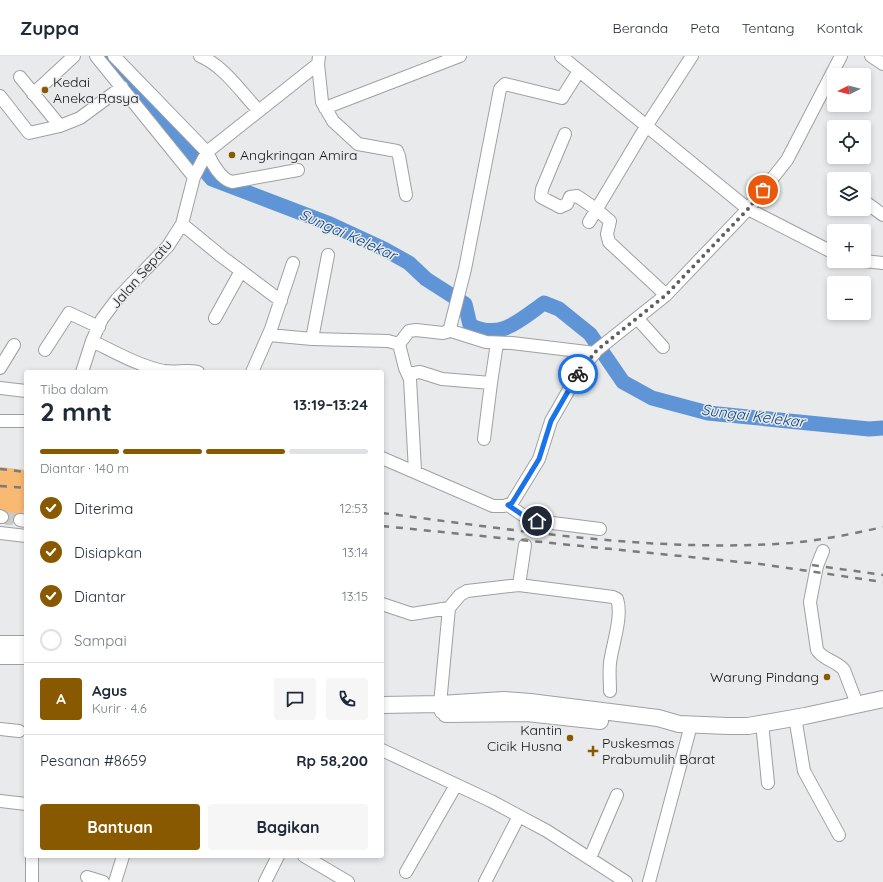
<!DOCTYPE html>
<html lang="id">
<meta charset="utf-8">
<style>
:root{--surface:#fff;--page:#f6f6f7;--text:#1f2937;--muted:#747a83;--line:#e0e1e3;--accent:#895900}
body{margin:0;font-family:Quicksand,sans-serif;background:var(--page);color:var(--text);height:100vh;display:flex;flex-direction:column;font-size:15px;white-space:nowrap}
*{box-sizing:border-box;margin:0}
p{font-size:13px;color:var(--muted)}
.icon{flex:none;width:22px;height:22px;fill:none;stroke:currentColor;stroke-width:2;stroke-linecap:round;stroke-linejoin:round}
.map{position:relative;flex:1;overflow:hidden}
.sheet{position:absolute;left:24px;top:314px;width:360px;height:488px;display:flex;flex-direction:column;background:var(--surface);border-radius:4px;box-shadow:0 2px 6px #0003}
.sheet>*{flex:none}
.needle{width:26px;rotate:264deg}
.buttons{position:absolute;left:827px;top:12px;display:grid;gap:8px}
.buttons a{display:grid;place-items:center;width:44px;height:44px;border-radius:4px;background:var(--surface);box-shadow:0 2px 6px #0003;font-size:20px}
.pin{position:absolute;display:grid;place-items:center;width:34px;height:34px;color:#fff;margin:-17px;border:2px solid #fff;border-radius:50%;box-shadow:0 1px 4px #0007}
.courier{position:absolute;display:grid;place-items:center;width:40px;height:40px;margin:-20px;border:3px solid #1a73e8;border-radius:50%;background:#fff;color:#222;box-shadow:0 1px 5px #0007}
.headline em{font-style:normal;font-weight:700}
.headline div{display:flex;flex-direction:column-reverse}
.headline{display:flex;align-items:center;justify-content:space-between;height:68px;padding:0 16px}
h1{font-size:26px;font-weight:700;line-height:30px}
.bar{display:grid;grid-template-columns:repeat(4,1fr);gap:6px 4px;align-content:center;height:48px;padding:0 16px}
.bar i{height:5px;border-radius:3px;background:var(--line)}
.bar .current{background:var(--accent)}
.bar p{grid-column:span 4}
.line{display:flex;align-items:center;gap:10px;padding:0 16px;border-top:1px solid var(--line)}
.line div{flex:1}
.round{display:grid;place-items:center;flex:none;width:42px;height:42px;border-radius:4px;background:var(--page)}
ol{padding:0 16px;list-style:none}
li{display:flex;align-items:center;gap:12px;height:44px}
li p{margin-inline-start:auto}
li .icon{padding:4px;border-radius:50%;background:var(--accent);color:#fff;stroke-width:4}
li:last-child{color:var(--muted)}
li i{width:22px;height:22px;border:2px solid var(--line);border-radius:50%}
.primary-button{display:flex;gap:8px;margin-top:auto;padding:8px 16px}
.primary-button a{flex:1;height:46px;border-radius:4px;background:var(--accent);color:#fff;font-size:16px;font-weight:700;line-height:46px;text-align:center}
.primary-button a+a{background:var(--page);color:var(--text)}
header{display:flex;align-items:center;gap:24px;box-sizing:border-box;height:56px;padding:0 20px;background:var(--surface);border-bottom:1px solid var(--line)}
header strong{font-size:19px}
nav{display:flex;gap:22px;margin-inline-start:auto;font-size:14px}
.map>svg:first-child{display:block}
</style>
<header>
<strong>Zuppa</strong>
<nav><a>Beranda</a><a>Peta</a><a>Tentang</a><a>Kontak</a></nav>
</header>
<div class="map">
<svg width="883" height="826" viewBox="0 0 883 826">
<defs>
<filter id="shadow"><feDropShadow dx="-2.5" dy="2.5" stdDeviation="0" flood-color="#0004"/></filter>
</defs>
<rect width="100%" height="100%" fill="#e9eaeb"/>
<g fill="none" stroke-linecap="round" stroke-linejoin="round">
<!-- river -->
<path stroke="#5f95d6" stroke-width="15" d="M105 0 212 123 330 168 384 193 409 207 426 223 465 248 470 269C500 285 520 264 544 247L559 253 590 278 623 326 652 342 708 357 869 373 883 372"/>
</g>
<!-- building -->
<path fill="#f8b973" filter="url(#shadow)" d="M0 411 26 414V455L23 454 22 457 14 459 13 466H8V457L0 453Z"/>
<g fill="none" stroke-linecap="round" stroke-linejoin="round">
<!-- minor-tunnel -->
<path stroke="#c9cacb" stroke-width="12" stroke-dasharray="12 6" stroke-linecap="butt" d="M2 461 20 464"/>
<defs>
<path id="minor" d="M96 0 194 121
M114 0 207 96C212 107 220 123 232 126L298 114
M200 0C224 10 241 36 258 54
M561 0 748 153 834 197
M871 0 883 8
M318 8 322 46 333 65 358 88 397 95 399 100 406 139
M20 21 60 70 80 62 122 31
M33 38 74 0
M0 40 29 77 60 70
M325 52 460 0
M565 78 542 133 541 141 560 151 567 148 570 141 577 140 596 153 610 165 607 178 609 186 666 239
M864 145 883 159
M589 166 647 69 692 0
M182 168 221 200 281 245
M864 205 883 207
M215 262 241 215
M637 262 663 291
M448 274 486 286 512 287 595 297
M269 279 312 283 388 285 399 288 405 312 410 323 415 415
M312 283 328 199
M92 285C115 296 139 310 164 315 176 317 187 313 198 316
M399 288 409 275 416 274 443 277 447 276 450 272 465 213 500 33 505 28 562 42 579 15
M45 294 69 257 99 271
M0 312 14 289
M82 316 92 285 102 263 117 243 168 190 182 168 194 121 207 96 318 8 319 0
M252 316 271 273 293 207
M408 318 420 316 442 323 491 327 497 287
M0 332 26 335
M0 365H26
M484 383 491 327
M382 402 493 450H504L512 447 539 403 551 365 578 318 597 294 666 239 748 153 787 104 841 0
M508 449 527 462 537 465 600 473
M0 460 2 461
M20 464 26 465
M0 477 26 480
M823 495 817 510 810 546 817 594C823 604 837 605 844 614L857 648
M519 529 613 541 617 543C623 560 612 590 610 607 609 616 610 626 610 635
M382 548 412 558 449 552 460 539 467 535 519 529 525 489
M441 656 440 648 449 552
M795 661 804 715 839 779
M762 667 768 727
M0 673 19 675
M382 694 491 745 547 775 626 826
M0 745 26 748
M304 800 348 826
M590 802 617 739
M406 816 456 729
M87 821 103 826
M32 826V800
M115 826 123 800
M265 826 278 800
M485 826 519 760
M649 826 691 669"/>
<path id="major" d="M0 588H26
M0 600H26
M382 649 440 648 504 644 530 646 658 662 679 668 728 670H748L805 660 883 643
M446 658 527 657 600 665"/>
</defs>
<!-- minor casing -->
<use href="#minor" stroke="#9fa0a1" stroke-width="14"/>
<!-- major casing -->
<use href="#major" stroke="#9fa0a1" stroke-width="18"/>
<!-- minor -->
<use href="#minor" stroke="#fff" stroke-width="12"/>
<!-- major -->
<use href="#major" stroke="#fff" stroke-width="16"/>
<!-- rail -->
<path stroke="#7a7b7c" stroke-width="2.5" stroke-dasharray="7 7" stroke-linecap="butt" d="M0 413 26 416
M0 430 26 432
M382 457C517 474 654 497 791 487 822 484 852 478 883 471
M382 470 760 508 883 526
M812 509 883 519"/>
</g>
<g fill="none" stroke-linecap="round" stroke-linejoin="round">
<!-- done -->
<path stroke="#5f5f60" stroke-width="4" stroke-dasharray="0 7.2" d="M578 318 597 294 666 239 748 153 763 134"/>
<!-- route -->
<path stroke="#1a73e8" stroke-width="5" d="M537 465 527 462 508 449 512 447 539 403 551 365 578 318"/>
</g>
<!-- markers -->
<g fill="#895900" stroke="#e9eaeb" stroke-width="1.5">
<circle cx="45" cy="34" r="4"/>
<circle cx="232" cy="99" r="4"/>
<circle cx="827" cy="621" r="4"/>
<circle cx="570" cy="682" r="4"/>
<path d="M591 689h4v4h4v4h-4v4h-4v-4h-4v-4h4z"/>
</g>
<g text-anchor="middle" stroke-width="3" stroke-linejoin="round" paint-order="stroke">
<!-- poi labels -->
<g font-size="14" fill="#141415" stroke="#e9eaeb" text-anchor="start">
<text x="53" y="31">Kedai<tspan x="53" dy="16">Aneka Rasya</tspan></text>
<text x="240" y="104">Angkringan Amira</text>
<text x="819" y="626" text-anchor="end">Warung Pindang</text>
<text x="562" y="679" text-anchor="end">Kantin<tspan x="562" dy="16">Cicik Husna</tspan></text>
<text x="602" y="692">Puskesmas<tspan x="602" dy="16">Prabumulih Barat</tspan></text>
</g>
<!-- street labels -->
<g font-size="14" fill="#141415" stroke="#e9eaeb">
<text transform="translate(141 218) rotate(-49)" y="5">Jalan Sepatu</text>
</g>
<!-- water labels -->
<g font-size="15" font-style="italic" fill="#09447f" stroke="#e9eaeb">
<text transform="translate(348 179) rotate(24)" y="5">Sungai Kelekar</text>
<text transform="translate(753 360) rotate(7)" y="5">Sungai Kelekar</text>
</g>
</g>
</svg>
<div class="buttons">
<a><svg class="needle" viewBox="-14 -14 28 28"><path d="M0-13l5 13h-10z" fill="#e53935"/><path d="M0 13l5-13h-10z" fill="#747a83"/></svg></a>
<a><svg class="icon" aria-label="locate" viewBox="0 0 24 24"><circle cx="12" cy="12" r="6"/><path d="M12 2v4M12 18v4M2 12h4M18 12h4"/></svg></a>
<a><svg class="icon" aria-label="layers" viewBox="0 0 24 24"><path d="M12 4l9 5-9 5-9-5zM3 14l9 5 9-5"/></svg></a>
<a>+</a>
<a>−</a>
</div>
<div class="pin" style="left:763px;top:134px;background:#ea580c"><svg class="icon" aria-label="bag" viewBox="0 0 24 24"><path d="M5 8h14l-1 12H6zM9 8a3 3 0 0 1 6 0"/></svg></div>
<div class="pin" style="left:537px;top:465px;background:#1f2937"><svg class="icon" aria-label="home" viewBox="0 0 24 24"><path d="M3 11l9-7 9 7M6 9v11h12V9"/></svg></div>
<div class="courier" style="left:578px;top:318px"><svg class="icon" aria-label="bike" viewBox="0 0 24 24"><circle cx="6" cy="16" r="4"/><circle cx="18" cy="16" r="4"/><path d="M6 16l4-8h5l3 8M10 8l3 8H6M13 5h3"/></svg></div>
<section class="sheet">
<div class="headline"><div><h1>2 mnt</h1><p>Tiba dalam</p></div><em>13:19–13:24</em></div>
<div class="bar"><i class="current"></i><i class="current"></i><i class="current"></i><i></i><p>Diantar · 140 m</p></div>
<ol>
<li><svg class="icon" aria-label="check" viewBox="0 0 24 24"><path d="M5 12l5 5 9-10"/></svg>Diterima<p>12:53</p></li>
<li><svg class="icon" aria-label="check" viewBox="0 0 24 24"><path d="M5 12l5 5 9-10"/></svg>Disiapkan<p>13:14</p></li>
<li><svg class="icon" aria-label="check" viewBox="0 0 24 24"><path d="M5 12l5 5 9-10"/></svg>Diantar<p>13:15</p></li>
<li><i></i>Sampai</li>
</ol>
<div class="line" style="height:72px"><b class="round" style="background:var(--accent);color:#fff">A</b><div><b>Agus</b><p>Kurir · 4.6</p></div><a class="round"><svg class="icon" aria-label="chat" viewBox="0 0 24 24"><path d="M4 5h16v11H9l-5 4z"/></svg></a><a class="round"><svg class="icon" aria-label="phone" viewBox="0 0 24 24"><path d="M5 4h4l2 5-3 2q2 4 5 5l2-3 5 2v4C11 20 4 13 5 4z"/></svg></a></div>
<div class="line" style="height:52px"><div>Pesanan #8659</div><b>Rp 58,200</b></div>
<div class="primary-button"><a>Bantuan</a><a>Bagikan</a></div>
</section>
</div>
